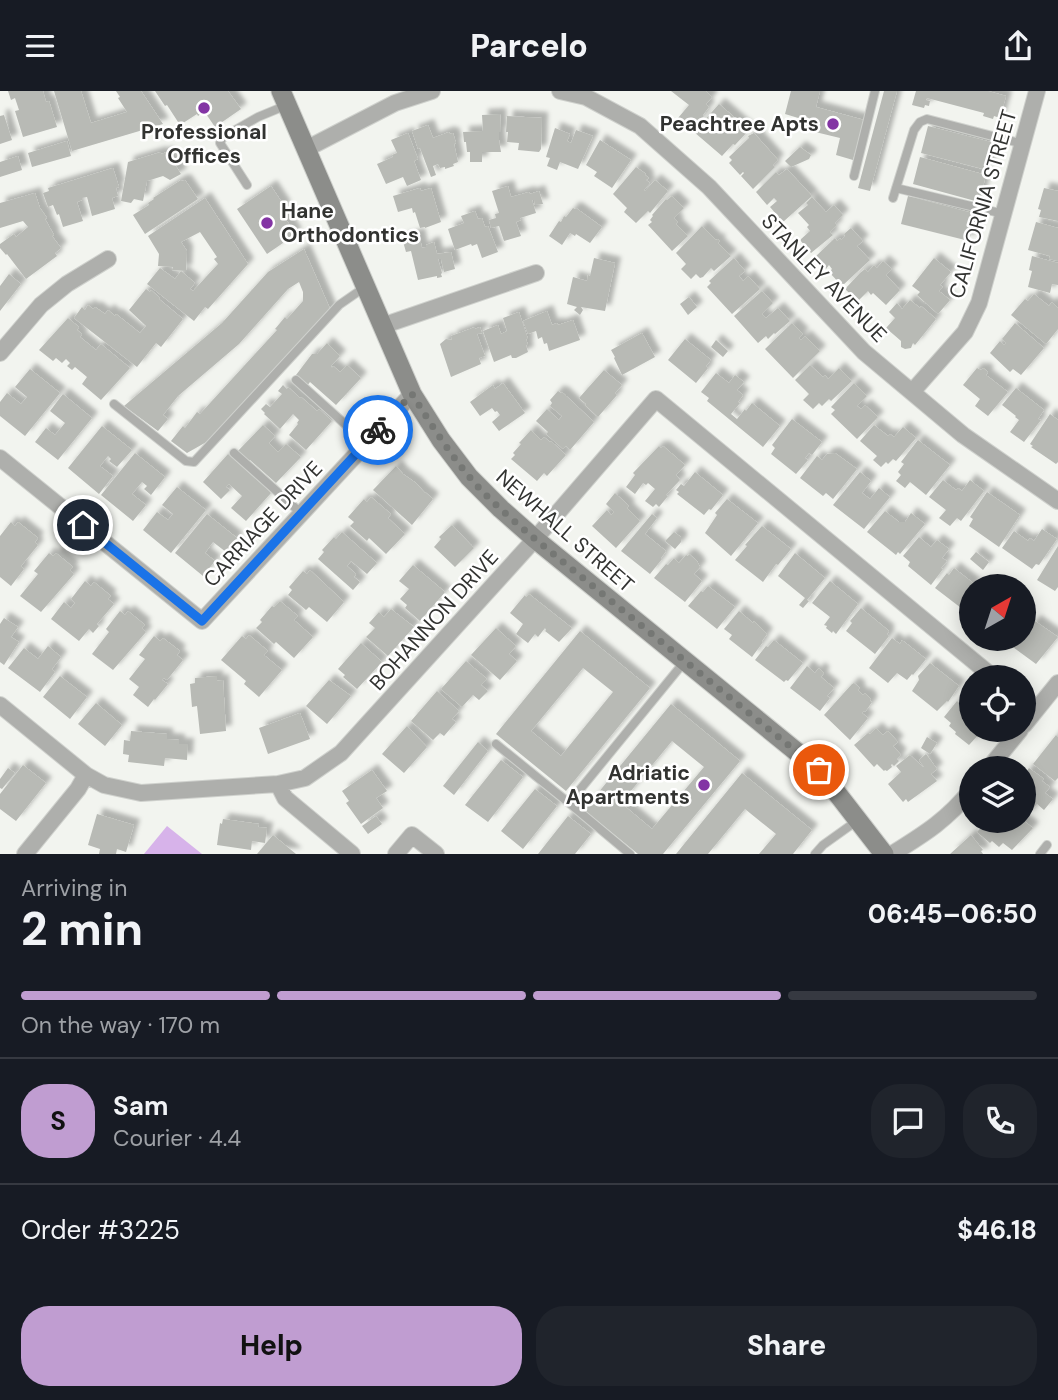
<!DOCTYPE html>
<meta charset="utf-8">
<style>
:root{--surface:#171b24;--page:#20242c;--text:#f1f3f6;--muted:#9ea1a6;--line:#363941;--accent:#c09dd1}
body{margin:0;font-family:"DM Sans",sans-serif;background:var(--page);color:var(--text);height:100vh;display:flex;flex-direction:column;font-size:26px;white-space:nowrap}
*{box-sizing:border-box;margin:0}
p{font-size:23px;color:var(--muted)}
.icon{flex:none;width:38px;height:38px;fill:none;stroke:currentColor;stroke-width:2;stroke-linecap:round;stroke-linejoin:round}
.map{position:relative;height:763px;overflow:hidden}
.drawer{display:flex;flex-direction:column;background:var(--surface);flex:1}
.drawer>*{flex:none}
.needle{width:46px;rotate:39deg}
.controls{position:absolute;left:959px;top:483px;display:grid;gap:14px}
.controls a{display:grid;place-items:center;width:77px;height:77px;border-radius:50%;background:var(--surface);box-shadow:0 4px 18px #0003;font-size:35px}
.pin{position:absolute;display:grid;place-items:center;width:60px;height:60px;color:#fff;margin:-30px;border:4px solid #fff;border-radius:50%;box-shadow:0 2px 7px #0007}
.courier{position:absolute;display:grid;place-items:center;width:70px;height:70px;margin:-35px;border:5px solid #1a73e8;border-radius:50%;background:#fff;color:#222;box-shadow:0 2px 9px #0007}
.headline em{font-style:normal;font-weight:800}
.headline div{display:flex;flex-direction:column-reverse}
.headline{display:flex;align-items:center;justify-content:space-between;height:119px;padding:0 21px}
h1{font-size:46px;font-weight:800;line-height:52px}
.bar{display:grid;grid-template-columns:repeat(4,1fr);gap:10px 7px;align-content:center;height:84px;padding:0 21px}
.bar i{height:9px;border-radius:5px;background:var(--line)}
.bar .current{background:var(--accent)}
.bar p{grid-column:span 4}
.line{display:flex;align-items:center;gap:18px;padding:0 21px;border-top:2px solid var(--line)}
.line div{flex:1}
.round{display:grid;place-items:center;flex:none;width:74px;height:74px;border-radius:28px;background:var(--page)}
.button{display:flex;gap:14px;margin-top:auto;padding:14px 21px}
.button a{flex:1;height:80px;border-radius:28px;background:var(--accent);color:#111;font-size:28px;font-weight:800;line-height:80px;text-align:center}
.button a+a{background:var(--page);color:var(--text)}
header{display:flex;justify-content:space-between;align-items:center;height:91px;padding:0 21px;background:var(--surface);font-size:32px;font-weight:800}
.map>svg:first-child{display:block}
</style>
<header><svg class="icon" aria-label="menu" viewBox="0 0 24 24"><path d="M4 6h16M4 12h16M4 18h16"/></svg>Parcelo<svg class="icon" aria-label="share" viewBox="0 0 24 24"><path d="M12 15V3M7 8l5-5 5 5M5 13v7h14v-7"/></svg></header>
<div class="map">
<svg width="1058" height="763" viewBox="0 0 1058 763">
<defs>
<filter id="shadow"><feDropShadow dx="6" dy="-6" stdDeviation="2" flood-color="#0004"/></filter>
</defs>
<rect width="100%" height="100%" fill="#f2f4ef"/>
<!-- green -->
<path fill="#d7b3ea" d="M167 735 202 763H144Z"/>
<!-- building -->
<path fill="#b8bab5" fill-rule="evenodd" filter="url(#shadow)" d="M8 0H43L46 11 49 10 57 36 23 46 15 20 19 19 15 7 11 9Z
M54 0H81L91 32 127 21 118 7 120 6 116 0H141L163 33 72 60Z
M155 0H228L241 18 215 36 204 20 198 25 197 23 180 34 167 14 165 15Z
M671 0H706L712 6 706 13 709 16 703 24 704 25 691 38 678 27 689 14Z
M791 0H820L816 16 864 29 853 69 836 64 840 47 803 38 805 29 785 23Z
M884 0H897L870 100 858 97Z
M916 0H988L1006 5 1000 27 994 25 993 28 983 25 984 22 927 7 926 9 930 10 929 15 925 14 924 17 912 14Z
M719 13 749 39 735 54 733 53 722 65 694 41Z
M500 23 501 41H499V49L501 61H482V71H470V61H467L466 51H464L463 41 483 40 482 24Z
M4 24 12 49 0 53V25Z
M507 25 542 27 541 58 539 61 518 59 519 52 507 51 508 41H506Z
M428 34 433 47 449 41 450 43 453 42 456 52 454 53 458 71 453 73 454 75 445 78V76L440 77 438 73 433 75 436 84 431 86 420 57 418 58 412 40Z
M928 35 995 52 987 79 921 62Z
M555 37 570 43 567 50 571 52 576 39 593 45 578 78 560 71 557 79 547 75 550 67 546 66Z
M408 42 418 68 414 70 421 89 407 95 403 86 386 93 377 73 393 66 392 64 397 62 391 49Z
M754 42 778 69 773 74 775 76 753 98 741 85 744 82 743 81 740 84 729 72 732 69 729 66 749 47 748 45Z
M600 49 631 69 612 97 594 85 597 81 586 74Z
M67 50 71 65 32 76 28 62Z
M800 56 811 64 809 68 791 76 785 70Z
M161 61V63L167 61 181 83 170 89 163 85 147 90 143 110 134 108 131 112 121 110 128 71Z
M18 65 22 79 0 86V71Z
M920 66 986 84 979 111 913 93Z
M636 76 646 83 645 84 649 87 646 89 650 92 644 99 645 100 655 89 668 100 650 122 648 120 636 132 624 121 627 117 613 103Z
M113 77 119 96 116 97 118 105 112 107 115 118 92 125 87 106 82 107V109L77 111 83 130 63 136 59 123 57 124 53 114 48 116 43 102 49 100 48 97Z
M787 78 812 105 783 131 770 116 777 110 774 107 767 114 756 101 776 81 779 84Z
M181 89 182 90 185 89 198 108 145 143 133 124 149 114 148 112 154 108 153 107Z
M271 95 285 116 280 120 296 143 267 163 237 118Z
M508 95 511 106 529 101 530 103 539 100 543 113 535 114 534 109H532L536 122 520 127 521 129 516 131 521 145 504 150 499 135 491 137 489 129 496 127 495 123 499 122 492 100Z
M420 97 421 100 431 97 441 131 425 137V136L420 137 415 121 413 122 412 117 398 121 393 105Z
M1044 97 1058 100V130L1039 126 1041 119 1038 118Z
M35 102 40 117 47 127 45 128 54 144 52 145 61 157 55 162 57 165 26 188 7 163 6 164 0 157V153L14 143 16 146 28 136 23 130 0 137V112Z
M672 105 684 117 674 127 678 131 676 133 688 145 672 160 648 134 652 131 650 129 653 125 652 124 666 108 667 109Z
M908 105 976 123 969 150 901 133Z
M812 106 826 121 834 114 843 124 835 132 837 134 830 141 833 144 811 162 800 149 810 140 807 136 809 134 798 122 808 114 806 112Z
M205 107 248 173 208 218 205 216 194 230 147 193 160 177 175 188 181 180 195 192 190 198 193 200 218 173 214 168 217 166 200 141 181 151 187 160 186 180 172 179 173 176 158 175 159 163 148 145Z
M573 117 575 118 576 117 602 136 590 152 576 143 575 145 570 142 562 154 549 145 559 130 561 131 564 125 566 126Z
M475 120 478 128 482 127 485 136 488 135 498 161 482 167 477 153 472 155 471 153 455 159 448 138 464 132 461 125Z
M1036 131 1058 137V170L1049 168 1050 165 1028 159Z
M702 135 716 149 718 148 720 150 718 152 731 165 714 180 711 177 703 186 700 187 696 183 691 188 681 178 686 173 676 162Z
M851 137 863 150 857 155 870 169 842 195 829 181 832 178 829 174 826 178 815 166 835 147 837 150 840 147 841 149 845 145 844 143Z
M419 143 422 157 426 156V154L434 151 437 163 451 161 455 178 444 181 441 168H438L442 182 441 183 442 186 437 187V185L418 189 411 160 406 161 402 147Z
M304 158 331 220 217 345 187 362 171 350 183 335 185 337 197 321 200 323 277 239 275 238 285 226 287 228 303 210V201L299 191 288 198 239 253 178 305 163 324 168 328 158 340 124 315 222 232 268 181Z
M1032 165 1058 172V194L1052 193 1050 202 1028 196 1032 180 1029 179Z
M594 167 615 172 605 220 581 216 583 219 580 224 574 219 577 216 567 213 573 186 587 190 588 184 590 185Z
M734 167 745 180 739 185 743 190 748 185 760 198 732 223 707 196 711 192 709 190Z
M934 167 951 181 940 194 943 196 939 200 950 209 938 223 917 204 920 201 912 195Z
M883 170 892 178 886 184 900 199 886 214 873 202 871 204 868 200 858 210 845 198 860 182 865 178 868 181 874 174 877 177Z
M9 183 21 193 0 220V195Z
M146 198 150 201 151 199 160 207 159 208 183 228 161 256 156 252 137 276 74 227 82 216 85 219 88 214 93 218 95 216 105 223 108 219 115 225 116 223 140 242 146 235 129 219Z
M762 200 773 212 762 223 766 227 778 217 790 230 775 243 774 242 768 248 766 245 758 252 734 225Z
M1034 203 1049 215 1052 211 1058 217V238L1046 253 1011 224 1025 208 1028 210Z
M689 206 697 216 688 224 680 213Z
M910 209 920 217 921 215 936 228 915 254 913 252 911 257 905 258 901 256V250L886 237 895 227 889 221 897 212 902 218Z
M547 220 552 234 557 232 558 234 573 229 580 249 549 260 547 252 544 253 542 246 538 248 536 240 528 243 523 230Z
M519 221 528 248H526L528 254H526L528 261 516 267H512L511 264 494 271 483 240 498 234 501 243 507 240 503 227Z
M68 227 79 236 77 239 82 243 80 246 96 259 101 253 130 277 101 309 82 293 87 286 75 276 72 279 67 275 70 272 66 268 62 272 56 267 53 270 39 259Z
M792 232 803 243 799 247 801 249 805 245 820 260 793 287 765 258Z
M1015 232 1044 257 1021 284 1013 278 1010 281 990 262 1000 250 1004 254 1006 252 1002 248Z
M475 236V238L480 236 482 242 477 243 485 265 479 267 481 273 451 286 440 253 446 248 452 249 451 245Z
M642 242 655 266 622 284 614 267 615 266 611 259Z
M685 248 711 269 706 275 708 277 696 292 668 269Z
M716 249 728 260 723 266 711 256Z
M327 252 340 265 331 275 332 277 333 275 340 281 347 274 361 287 336 314 310 291 307 295 296 284 312 263H317Z
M810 274 823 286 825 284 828 288 839 277 852 290 831 310 829 308 822 315 819 312 813 318 803 309 809 303 795 289Z
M977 277 981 279 983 277 988 281 986 284 1008 301 988 325 975 315 980 308 963 294Z
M30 278 60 302 25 345 0 325V311L7 302 21 313 27 306 15 296Z
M604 279 622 294 615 302 617 304 598 326 585 314 586 313 579 307Z
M716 282 729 292 735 284 744 291 737 299 743 304 738 311 740 312 731 323 737 328 745 318 746 320 752 312 780 335 763 356 707 310 709 307 701 301Z
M503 292 525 322 499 340 492 331 500 324 497 320 495 321 492 317 480 325 470 311 493 294 495 298Z
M854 292 867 305 857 315 861 318 865 314 878 326 857 348 831 323 835 319 831 316Z
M283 294 287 298 288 296 300 307 301 306 317 320 319 318 332 330 306 359 289 344 298 333 297 332 299 329 293 323 280 338 264 323 265 322 261 318 266 313 270 316 282 303 278 300Z
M1016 297 1044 319 1038 328 1041 329 1024 351 1010 341 1019 329 1015 326 1016 325 1002 314Z
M558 300 561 302 562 301 594 331 570 359 566 355 563 358 546 343 548 341 536 330 547 318 559 329 562 325 550 315 552 312 550 309Z
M63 303 92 327 58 369 35 351 46 337 55 344 65 332 50 320Z
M1050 323 1058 329V371L1056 373 1031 356 1033 355 1030 353Z
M792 328 822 351 812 364 809 362 805 367 808 369 796 383 771 363 775 357 772 354Z
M263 334 275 345 269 352 278 361 286 353 301 366 276 392 250 369 247 372 236 362Z
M874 334 888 345 890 343 894 346 903 336 916 347 896 370 893 368 888 373 886 371 881 376 873 369 877 365 860 350Z
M102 335 132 359 117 376 109 370 111 368 108 365 100 375 113 385 99 403 68 377Z
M531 339 541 349 544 346 550 351 551 350 566 364 547 385 544 382 537 390 511 368 515 364 513 362 521 353 519 352Z
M918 349 950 374 926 404 910 391 905 397 896 390 901 384 898 381 904 373 901 371Z
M659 355 661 357 663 355 685 374 676 384 680 389 666 404 668 405 659 416 656 413 653 416 645 410 655 398 648 392 646 394 643 392 635 403 626 396 635 384 633 382Z
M135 362 165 386 151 404 144 398 147 395 142 391 132 403 146 414 133 430 101 404Z
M835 362 857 378 833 408 826 402 823 405 800 387 817 365 822 369 827 363Z
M228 363 271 402 246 430 231 417 242 405 229 393 226 396 230 399 221 408 203 391Z
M396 375 403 383 416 392 425 402V401L433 408 412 434 373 399Z
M695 381 723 404 711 419 709 418 704 424 677 403 679 401 676 399 681 393 684 395Z
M860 381 871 390 862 402 870 408 879 397 890 406 864 438 833 414Z
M943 389 956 399 958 397 962 400 970 389 984 400 961 430 957 427 950 435 939 427 946 419 929 406Z
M177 396 206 419 171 462 143 439 157 421 168 429 173 423 162 414Z
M987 401 1020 424 999 456 969 435 973 428 970 426Z
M615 402 629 415 627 417 640 430 616 457 592 435 607 419 611 424 614 421 606 413Z
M371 406 391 423 388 427 405 443 386 463 369 447 367 450 350 435 354 431 348 426 364 408 367 411Z
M727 408 758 432 731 465 705 442 717 424 715 422Z
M885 420 899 431H905L911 422 925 433 900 463 898 461 896 464 867 441Z
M207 423 237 447 226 461 213 451 205 462 215 470 203 485 175 462Z
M652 423 657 427 645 443 666 460 661 467 662 468 650 483 621 460Z
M11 431 15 435 18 431 38 447 35 451 38 454 21 475 24 478 11 495 0 486V445Z
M452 434 474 457 455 476 434 456 441 448 439 446Z
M762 435 791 458 778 474 776 473 763 491 735 469 747 455 745 454Z
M1042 438 1057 448 1039 474 1036 473 1032 478 1002 457 1014 440 1028 450 1030 447 1034 450Z
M342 441 377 472 367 483 351 470 347 475 356 483 354 486 360 491 353 499 318 468 324 461 322 459 334 446 336 448Z
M674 441 681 446V451L675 458 665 450Z
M919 446 931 456 937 449 949 458 942 467 947 470 941 477 943 478 931 494 908 475 910 471 903 465Z
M1058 455V496L1055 500 1037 489Z
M976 461 989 471 983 479 970 468Z
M49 462 53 465 56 462 73 476 70 479 74 483 41 521 20 505 38 483 34 480Z
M795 462 825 487 807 509 809 510 803 517 799 514 805 507 778 485Z
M689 463 697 470 700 476 694 483 702 490 685 511 654 487 666 473 668 474 674 467 679 472 686 464 688 465Z
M413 474 445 501 420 530 405 517 407 514 400 508 409 498 399 490Z
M954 477 977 495H971V512L965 520 935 497 947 482 949 484Z
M310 479 344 511 327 531 309 516 306 519 288 504 292 499 289 496 303 480 307 483Z
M85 490 91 495 94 491 111 505 108 508 114 513 97 533 99 535 93 542 89 538 79 550 51 528 64 511 71 517 75 512 71 508Z
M830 490 858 513 836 543 833 540 832 542 826 537 827 535 824 534 830 526 812 512Z
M708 495 735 516 717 538 688 515 701 500 703 501Z
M529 503 572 537 559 551 545 540 546 539 545 537 538 546 535 543 528 552 516 543 523 533 510 522 525 504 526 506Z
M280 510 298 525 294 529 313 546 294 567 276 551 274 553 256 537 262 531 260 529 272 515 274 516Z
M861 517 889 540 887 543 889 545 875 563 846 540 852 532 850 530Z
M391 518 414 536 388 565 366 546 375 537 369 532 379 521 384 526Z
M120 520 125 524 128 520 145 534 142 537 146 541 113 579 92 563 109 541 106 538Z
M739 520 753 532 754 530 767 543 762 550 763 551 752 566 729 548 732 544 724 538Z
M4 527 18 536 11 546 19 551 4 574 0 571V533Z
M1035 530 1058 546 1036 573 1006 551 1008 548H1013L1018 551 1020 548H1024V543Z
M496 537 516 555 509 563 517 570 500 589 471 564Z
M580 540 650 597 566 700 496 643ZM583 577 613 601 561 665 531 640Z
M249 544 268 560 264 564 282 579 259 606 244 593 246 590 221 569 242 545 246 548Z
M154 545 160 550 163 547 180 560 177 564 183 569 167 589 164 587 162 589 168 593 155 609 154 608 148 616 133 604 139 596 129 588 145 568 139 564Z
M892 547 900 553 902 549 926 568 913 584 912 583 907 589 897 582 888 592 869 577Z
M774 549 803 572 788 590 786 589 784 591 755 569 766 555 768 556Z
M361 552 382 571 357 598 343 586 345 584 338 578Z
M48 555 61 566 52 578 55 581 40 601 8 577 24 557 38 568Z
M466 570 487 588 481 594 488 600 479 609 473 604 462 616 441 598Z
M930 572 959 595 948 611 947 610 937 620 912 600 919 589 918 585Z
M807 575 815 582 819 577 824 582 821 586 834 597 827 605 830 607 820 620 790 597Z
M60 585 87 606 70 628 43 606Z
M217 585V590L223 589 226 640 200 643 197 615 192 616 190 593 195 592V587Z
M329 589 351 605 327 633 306 615Z
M854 592 860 597 858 599 863 604 865 602 871 608 870 610 872 611 865 621 864 620 862 622 868 627 850 649 824 624 852 593Z
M437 600 459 620 452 628 456 631 444 645 440 642 433 649 411 630Z
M971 606V639H981V641L969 654 955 643 956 641 949 635 951 632 944 626 957 610 964 616Z
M96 612 122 634 105 655 78 633Z
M671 613 740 670 663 763H638L584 719ZM672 650 704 676 652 738 621 712Z
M300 622 310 648 268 663 259 637Z
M407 635 427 656 404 682 382 663Z
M876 637 883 644 888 640 898 651 893 655 901 664 897 668 899 670 894 675 892 673 891 674 892 676 887 680 885 679 884 680 877 673 874 676 854 654 868 642 870 643Z
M131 640 167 643V648L179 649V653H188L187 669 165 667 164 675 128 671 129 664 123 663 124 649 130 650Z
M1056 644 1058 646V687L1055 690 1033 673Z
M927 646 937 652 930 663 921 657Z
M478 651 488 660 454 704 443 695Z
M926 663 937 678 931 683 937 690 908 711 906 708 903 711 888 693 901 681 896 675 910 664 923 676H924L919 669Z
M501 669 523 686 488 731 465 714Z
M23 674 46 692 16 730 0 718V703Z
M8 677 15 682 2 698 0 697V688Z
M1029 677 1044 688 1042 690 1050 696 1045 702 1053 708 1044 719 1037 713 1027 725 1024 723V684Z
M372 679 387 700 376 707 383 717 361 733 346 712 349 710 342 700Z
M742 682 812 739 793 763H759L776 743 745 718 708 763H676Z
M535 698 557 715 523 758 501 740Z
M97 723 134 734 126 761 117 758 116 763H99L100 758 88 754Z
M376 725 382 733 368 743 362 735Z
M568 725 591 743 575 763H538Z
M223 728 259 733 258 736 267 737 265 752 252 750 251 759 217 754 220 732 222 733Z
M987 730H1024L1033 737 1012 759 1003 752 999 756 992 750 990 752 977 741Z
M273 744 296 763H257Z
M971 744 983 759 981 760 983 763H950Z"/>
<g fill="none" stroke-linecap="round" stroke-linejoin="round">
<defs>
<path id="service" d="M854 85 875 0
M247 94 220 52 223 46 258 26 287 14
M896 97 1004 123
M893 107 914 39 920 31 927 28 1023 53
M296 289 366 352
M114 313 186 370 194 371 339 214 365 196
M234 362 301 422
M496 653 569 712
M630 763 569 712 685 570
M815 763 823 754 858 729
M1040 763 1047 754"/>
<path id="minor" d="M560 0 586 6 640 35 709 96 864 261 963 344 1058 410
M306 58 395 12 432 0
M382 235 536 182
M0 262 41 214 67 193 108 168
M912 301 965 241 979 212 1037 0
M0 367 202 530 412 303
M0 614 86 684 104 694 141 702 278 693 305 687 341 662 535 448 656 308 993 586
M1024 634 1058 592
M989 677 1020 639
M278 693 285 707 352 763
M25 763 78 698 86 684
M396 763 412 744 436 763
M892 763C924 743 947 729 971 699"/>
<path id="secondary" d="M281 0 412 303 441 349 469 386 501 418 535 448 819 679 884 763"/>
</defs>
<!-- service casing -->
<use href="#service" stroke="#cfd1cd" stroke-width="10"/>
<!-- minor casing -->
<use href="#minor" stroke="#cfd1cd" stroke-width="18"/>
<!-- secondary casing -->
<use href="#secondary" stroke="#cfd1cd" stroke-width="21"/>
<!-- service -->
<use href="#service" stroke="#aeafac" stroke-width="8"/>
<!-- minor -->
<use href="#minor" stroke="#aeafac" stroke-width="16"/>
<!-- secondary -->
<use href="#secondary" stroke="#8c8d8a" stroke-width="19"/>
</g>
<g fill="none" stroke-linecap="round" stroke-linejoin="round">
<!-- done -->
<path stroke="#757774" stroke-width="7" stroke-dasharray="0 12.6" d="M378 339 412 303C429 330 447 359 468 384 487 408 512 428 535 448L819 679"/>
<!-- route -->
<path stroke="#1a73e8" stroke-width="9" d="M83 434 202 530 378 339"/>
</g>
<!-- markers -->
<g fill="#8334a4" stroke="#fff" stroke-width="2.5">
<circle cx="204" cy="17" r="7"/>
<circle cx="833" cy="33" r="7"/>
<circle cx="267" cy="132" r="7"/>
<circle cx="704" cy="694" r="7"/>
</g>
<g text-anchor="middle" stroke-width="5" stroke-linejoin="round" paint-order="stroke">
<!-- poi labels -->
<g font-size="21" font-weight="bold" fill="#323331" stroke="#fff" text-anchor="end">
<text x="819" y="40">Peachtree Apts</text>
<text x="204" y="48" text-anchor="middle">Professional<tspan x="204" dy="24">Offices</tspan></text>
<text x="281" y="127" text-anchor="start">Hane<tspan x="281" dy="24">Orthodontics</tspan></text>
<text x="690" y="689">Adriatic<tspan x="690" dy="24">Apartments</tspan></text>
</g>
<!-- street labels -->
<g font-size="21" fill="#323331" stroke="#fff">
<text transform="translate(983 113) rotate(-74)" y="7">CALIFORNIA STREET</text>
<text transform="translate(824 187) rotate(46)" y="7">STANLEY AVENUE</text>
<text transform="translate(263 433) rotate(-47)" y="7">CARRIAGE DRIVE</text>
<text transform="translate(565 440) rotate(41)" y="7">NEWHALL STREET</text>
<text transform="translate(434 529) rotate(-48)" y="7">BOHANNON DRIVE</text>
</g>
</g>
</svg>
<div class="controls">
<a><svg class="needle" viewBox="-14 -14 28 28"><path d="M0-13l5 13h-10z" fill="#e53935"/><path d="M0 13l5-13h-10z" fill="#9ea1a6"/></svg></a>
<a><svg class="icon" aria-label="locate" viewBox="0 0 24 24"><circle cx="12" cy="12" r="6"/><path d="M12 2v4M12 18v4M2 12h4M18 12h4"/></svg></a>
<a><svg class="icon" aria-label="layers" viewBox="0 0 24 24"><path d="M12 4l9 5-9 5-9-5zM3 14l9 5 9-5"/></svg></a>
</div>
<div class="pin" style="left:819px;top:679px;background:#ea580c"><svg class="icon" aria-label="bag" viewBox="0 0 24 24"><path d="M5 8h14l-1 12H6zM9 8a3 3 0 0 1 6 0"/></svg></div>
<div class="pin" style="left:83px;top:434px;background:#1f2937"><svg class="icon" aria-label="home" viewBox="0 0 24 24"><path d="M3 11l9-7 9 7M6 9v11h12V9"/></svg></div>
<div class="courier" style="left:378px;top:339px"><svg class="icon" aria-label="bike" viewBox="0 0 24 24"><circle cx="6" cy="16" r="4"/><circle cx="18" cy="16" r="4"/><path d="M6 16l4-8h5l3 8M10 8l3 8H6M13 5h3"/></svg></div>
</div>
<section class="drawer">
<div class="headline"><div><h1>2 min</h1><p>Arriving in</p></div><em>06:45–06:50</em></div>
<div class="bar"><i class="current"></i><i class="current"></i><i class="current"></i><i></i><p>On the way · 170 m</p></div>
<div class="line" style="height:126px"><b class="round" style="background:var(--accent);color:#111">S</b><div><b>Sam</b><p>Courier · 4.4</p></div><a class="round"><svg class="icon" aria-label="chat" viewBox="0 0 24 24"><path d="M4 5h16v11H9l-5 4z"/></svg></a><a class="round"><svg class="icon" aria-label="phone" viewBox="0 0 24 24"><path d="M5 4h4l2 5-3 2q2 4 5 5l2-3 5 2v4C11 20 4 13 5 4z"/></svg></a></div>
<div class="line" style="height:91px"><div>Order #3225</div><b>$46.18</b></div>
<div class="button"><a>Help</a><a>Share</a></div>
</section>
